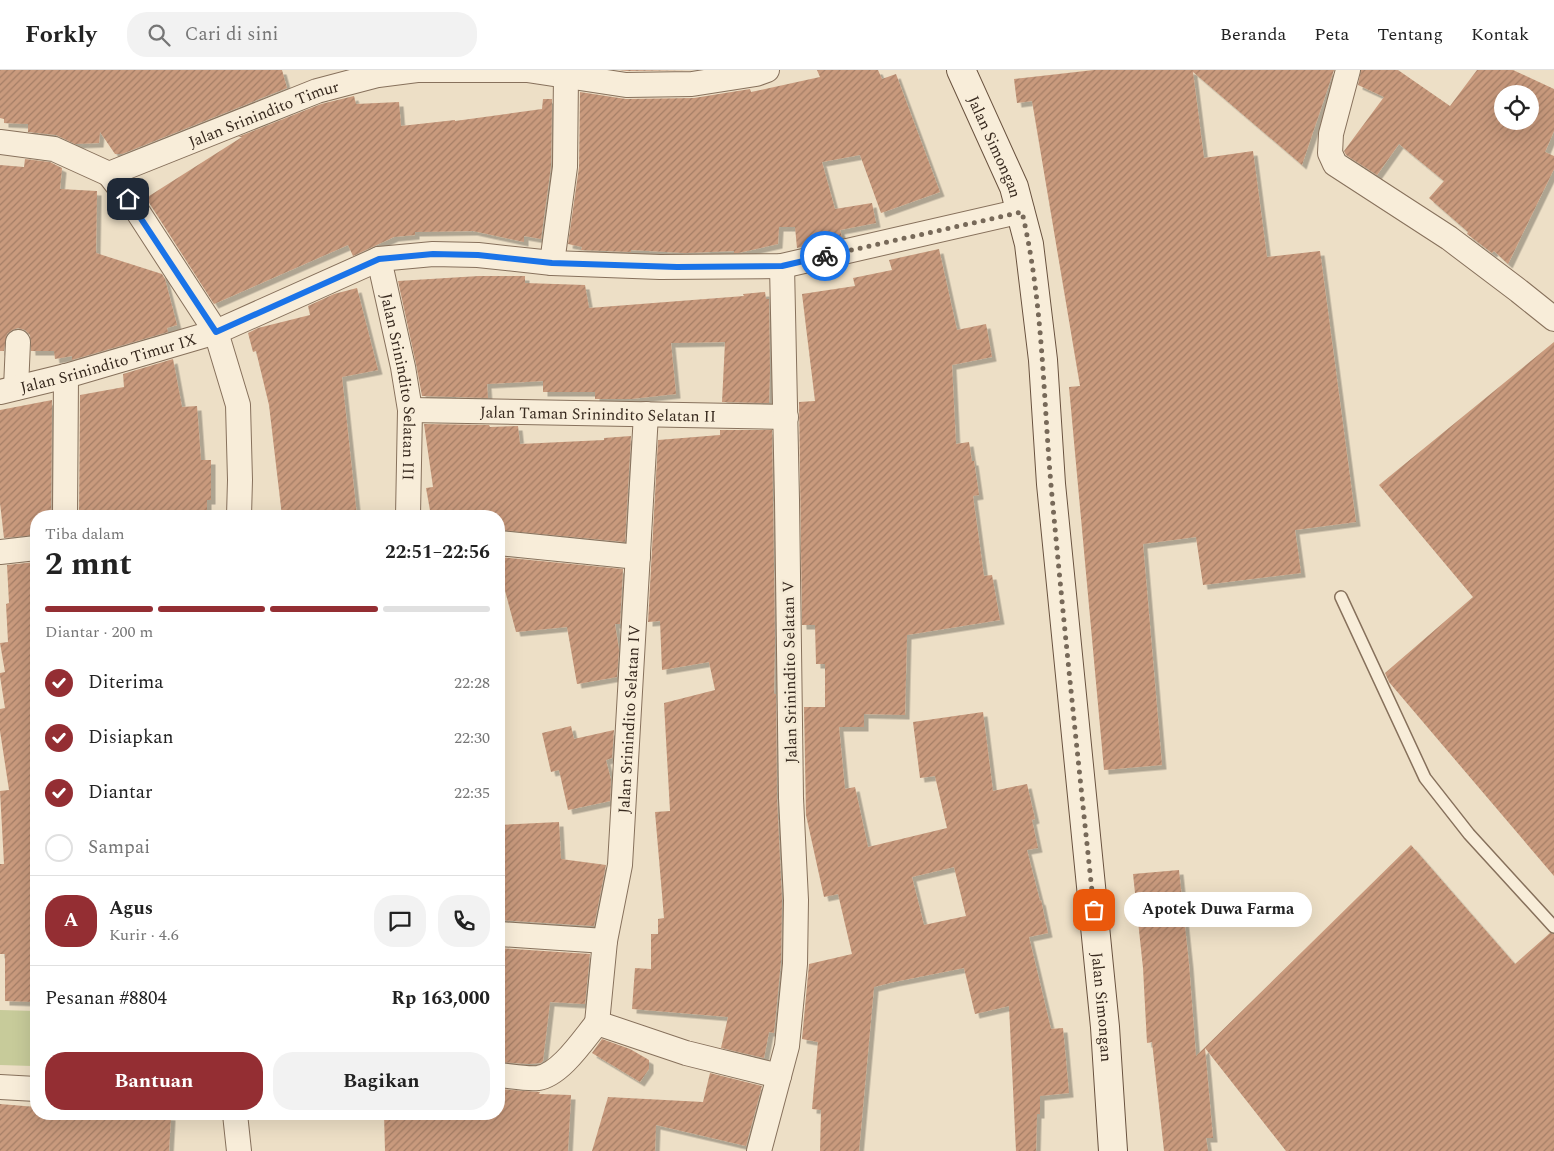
<!DOCTYPE html>
<html lang="id">
<meta charset="utf-8">
<style>
:root{--surface:#fff;--page:#f2f2f2;--text:#222;--muted:#767676;--line:#e0e0e0;--accent:#942e33}
body{margin:0;font-family:Spectral,serif;background:var(--page);color:var(--text);height:100vh;display:flex;flex-direction:column;font-size:19px;white-space:nowrap}
*{box-sizing:border-box;margin:0}
p{font-size:16px;color:var(--muted)}
.icon{flex:none;width:28px;height:28px;fill:none;stroke:currentColor;stroke-width:2;stroke-linecap:round;stroke-linejoin:round}
.map{position:relative;flex:1;overflow:hidden}
.drawer{position:absolute;left:30px;top:440px;width:475px;height:610px;display:flex;flex-direction:column;background:var(--surface);border-radius:20px;box-shadow:0 5px 20px #0002}
.drawer>*{flex:none}
.buttons{position:absolute;left:1494px;top:15px;display:grid;gap:10px}
.buttons a{display:grid;place-items:center;width:45px;height:45px;border-radius:50%;background:var(--surface);box-shadow:0 5px 20px #0002;font-size:25px}
.pin{position:absolute;display:grid;place-items:center;width:42px;height:42px;color:#fff;margin:-21px;border-radius:10px;box-shadow:0 2px 8px #0006}
.courier{position:absolute;display:grid;place-items:center;width:50px;height:50px;margin:-25px;border:4px solid #1a73e8;border-radius:50%;background:#fff;color:#222;box-shadow:0 1px 6px #0007}
.bubble{position:absolute;height:35px;border-radius:18px;background:var(--surface);box-shadow:0 5px 20px #0002;font-size:16px;font-weight:700;line-height:35px;text-align:center}
.headline em{font-style:normal;font-weight:700}
.headline div{display:flex;flex-direction:column-reverse}
.headline{display:flex;align-items:center;justify-content:space-between;height:85px;padding:0 15px}
h1{font-size:32px;font-weight:700;line-height:38px}
.bar{display:grid;grid-template-columns:repeat(4,1fr);gap:8px 5px;align-content:center;height:60px;padding:0 15px}
.bar i{height:6px;border-radius:4px;background:var(--line)}
.bar .on{background:var(--accent)}
.bar p{grid-column:span 4}
.line{display:flex;align-items:center;gap:12px;padding:0 15px;border-top:1px solid var(--line)}
.line div{flex:1}
.round{display:grid;place-items:center;flex:none;width:52px;height:52px;border-radius:20px;background:var(--page)}
ol{padding:0 15px;list-style:none}
li{display:flex;align-items:center;gap:15px;height:55px}
li p{margin-inline-start:auto}
li .icon{padding:5px;border-radius:50%;background:var(--accent);color:#fff;stroke-width:4}
li:last-child{color:var(--muted)}
li i{width:28px;height:28px;border:2px solid var(--line);border-radius:50%}
.primary-button{display:flex;gap:10px;margin-top:auto;padding:10px 15px}
.primary-button a{flex:1;height:58px;border-radius:20px;background:var(--accent);color:#fff;font-size:20px;font-weight:700;line-height:58px;text-align:center}
.primary-button a+a{background:var(--page);color:var(--text)}
header{display:flex;align-items:center;gap:30px;box-sizing:border-box;height:70px;padding:0 25px;background:var(--surface);border-bottom:1px solid var(--line)}
header strong{font-size:24px}
nav{display:flex;gap:28px;margin-inline-start:auto;font-size:18px}
.search{width:350px;height:45px;background:var(--page);display:flex;align-items:center;gap:12px;box-sizing:border-box;padding:0 18px;border-radius:20px;color:var(--muted);font-size:19px}
.map>svg:first-child{display:block}
</style>
<header>
<strong>Forkly</strong>
<div class="search"><svg class="icon" aria-label="search" viewBox="0 0 24 24"><circle cx="10" cy="10" r="6"/><path d="M15 15l6 6"/></svg>Cari di sini</div>
<nav><a>Beranda</a><a>Peta</a><a>Tentang</a><a>Kontak</a></nav>
</header>
<div class="map">
<svg width="1554" height="1081" viewBox="0 0 1554 1081">
<defs>
<pattern id="building-hatch" width="6" height="6" patternUnits="userSpaceOnUse" patternTransform="scale(1.25)"><rect width="6" height="6" fill="#c99a7d"/><path d="M-1 1l2-2M0 6l6-6M5 7l2-2" fill="none" stroke="#a47e66"/></pattern>
<filter id="shadow"><feDropShadow dx="4.5" dy="4.5" stdDeviation="0" flood-color="#0004"/></filter>
</defs>
<rect width="100%" height="100%" fill="#eddfc6"/>
<!-- park -->
<path fill="#c7cb9a" d="M0 940 35 941 32 996 0 995Z"/>
<!-- building -->
<path fill="url(#building-hatch)" fill-rule="evenodd" filter="url(#shadow)" d="M0 0H282L287 18 122 84H115L100 62 99 73 75 74 56 65 28 62V54L4 53V49L0 48Z
M619 0H693L627 1Z
M817 0H878L882 9 896 4 940 122 881 143 860 85 822 92 835 139 872 133 876 153 840 160 842 167 797 178 795 157H779L778 174 738 183H734V181L685 183 631 180V182L581 180 582 177 568 174 579 97 580 22 626 29 694 28 750 19 751 22 820 7Z
M1094 0H1334L1302 95 1193 2 1204 88 1253 81 1267 187 1320 181 1356 452 1295 460 1301 503 1203 515 1196 467 1143 474 1162 695 1104 700 1069 317 1080 316 1032 31 1017 33 1014 9Z
M1361 0H1398L1450 36 1477 0H1513L1554 19V61L1545 82 1554 86V99L1508 194 1494 181 1492 183 1467 164 1468 162 1429 128 1444 111 1399 74 1377 105 1346 85 1344 81 1384 27 1358 15ZM1502 24H1530V51H1502Z
M354 26 356 34 399 32 401 56 455 50V51L542 39 543 29H552L551 96 541 169 524 166V172L473 161 415 162V165L394 167 353 186 348 175 214 234 146 128 242 67H238L321 34Z
M25 89 50 92 62 98 60 119 97 121 96 183 162 204 165 209 177 255 167 258 168 262 72 290V286L55 289 54 281H31L30 265 25 260 18 258 12 260 7 264 4 281H0V95L24 97Z
M939 179 957 260 986 254 992 287 952 295 956 374 969 372 972 391H974L979 425 973 426 984 506 992 505 1000 550 907 565 905 645 864 644V657H839L845 719 855 717 868 777 947 758 935 706 920 708 913 652 983 642 993 721 1027 714 1035 749 1032 750 1038 778 1027 780 1040 831 1041 830 1048 863 1029 867 1051 959 1063 958 1069 1023 1040 1026V1044H1037L1036 1081H1016L1009 936 975 944 964 898 894 912 874 917 859 1081H820L821 1040 812 1039 818 972 802 969 809 894 852 884 838 824 824 827 806 745 804 637H825V594H816L815 555H802L799 332 815 331 802 224 855 216 853 208 892 200 889 190ZM954 797 966 846 924 855 912 807Z
M479 206H525V213L585 215 589 238 744 226 743 224 765 222 766 229H769L770 301 769 333 722 332 725 272 671 273 676 324 631 329H595V322H543V311L487 314 488 328 422 326 416 294 398 211Z
M357 218 378 300 342 307 357 446H282L269 335 256 281 253 282 248 263 258 258 310 245 308 236 334 224Z
M1554 272V806L1389 612 1385 603 1473 527 1379 415Z
M173 289 182 337 197 336 201 390H211V430H207V446H79L80 325 124 317 123 304Z
M52 330 51 446H36V465L4 468 0 433V340Z
M424 354 489 355 490 357 518 356 520 374 604 370V368L631 366 625 472 499 460V446H431L426 418 433 417Z
M720 360H772L775 570 774 624H776L777 729 782 830 781 891 774 963 769 962 764 988 721 978 728 947 632 939 635 898 651 899V864H658V849L664 848 655 742 670 741 664 633 715 620 709 592 662 600 660 551 648 552 658 370 720 365Z
M499 487 623 499 620 554H615L619 580 617 607 577 614 567 557 516 562 503 513H499Z
M36 492V932L5 931V884H0V794H4L0 721 9 720 0 661V639L5 638 0 606V603L5 602 0 573 8 572 6 534 9 533 7 495Z
M571 656 574 669 614 660 612 688 606 690 611 710 610 731 568 740 559 700 551 702 542 663Z
M559 752 561 789 606 795 594 856 499 850V755Z
M1411 775 1515 894 1550 863 1554 864V1081H1286L1205 978 1213 1068H1206L1208 1081H1164L1152 972 1147 973 1143 898 1133 804 1179 800 1189 894 1196 986Z
M499 878 590 884 585 934 550 932 543 991 541 993 529 994 499 992Z
M602 969 630 979 649 990V999L640 1012 592 983Z
M710 1003 762 1016 746 1076 656 1055 655 1081H592L608 1027 703 1032Z
M500 1019 540 1022 539 1024 571 1025 568 1081H385L384 1044H499Z
M0 1034 36 1037V1044H137L171 1046 169 1081H0Z"/>
<g fill="none" stroke-linecap="round" stroke-linejoin="round">
<defs>
<path id="lane" d="M1341 527 1425 708 1469 764 1554 857"/>
<g id="street">
<path d="M1348 0 1331 64 1330 83 1335 94 1449 168 1519 221 1554 249"/>
<path id="s1" d="M0 72 54 79 109 104 317 21 378 5 417 0H527L626 15 692 14 756 4 767 0"/>
<path d="M109 104 138 142 216 262 238 335 240 410 239 446"/>
<path id="s2" d="M379 189 403 297 410 340 408 446"/>
<path d="M552 193 565 97 566 5"/>
<path d="M16 318 18 272"/>
<path id="s3" d="M0 322 66 306 216 262 379 189 433 184 478 185 552 193 660 197 782 196 1022 141"/>
<path id="s4" d="M410 340 786 347"/>
<path d="M65 446 66 306"/>
<path d="M499 473 638 487"/>
<path d="M0 482 36 478"/>
<path d="M499 864 605 871"/>
<path id="s5" d="M597 953 605 871 620 795 646 344"/>
<path d="M499 1005C511 1006 525 1009 538 1008 560 1005 583 970 597 953L686 983 779 1006"/>
<path d="M0 1017 36 1019"/>
<path d="M235 1044 239 1081"/>
<path d="M759 1081 787 976 795 894 796 830 791 728 787 430 782 196"/>
</g>
<g id="secondary">
<path id="s6" d="M961 0 1014 117 1029 174 1043 290 1051 414 1105 957 1113 1081"/>
</g>
</defs>
<!-- lane casing -->
<use href="#lane" stroke="#87715c" stroke-width="14"/>
<!-- street casing -->
<use href="#street" stroke="#87715c" stroke-width="26"/>
<!-- secondary casing -->
<use href="#secondary" stroke="#69523f" stroke-width="30"/>
<!-- lane -->
<use href="#lane" stroke="#f8edd9" stroke-width="11"/>
<!-- street -->
<use href="#street" stroke="#f8edd9" stroke-width="24"/>
<!-- secondary -->
<use href="#secondary" stroke="#f8edd9" stroke-width="28"/>
</g>
<g fill="none" stroke-linecap="round" stroke-linejoin="round">
<!-- done -->
<path stroke="#776959" stroke-width="5" stroke-dasharray="0 9" d="M825 186 1022 142C1043 231 1043 324 1051 415 1064 557 1079 699 1094 840"/>
<!-- route -->
<path stroke="#1a73e8" stroke-width="6" d="M128 129 216 262 379 189 433 184 478 185 552 193 677 197 782 196 825 186"/>
</g>
<g text-anchor="middle" stroke-width="5" stroke-linejoin="round" paint-order="stroke">
<!-- street labels -->
<g font-size="16" fill="#382a1f" stroke="#f4ead5">
<text dy="6" stroke="none"><textPath href="#s1" startOffset="281">Jalan Srinindito Timur</textPath></text>
<text dy="6" stroke="none"><textPath href="#s6" startOffset="84">Jalan Simongan</textPath></text>
<text dy="6" stroke="none"><textPath href="#s3" startOffset="112">Jalan Srinindito Timur IX</textPath></text>
<text dy="6" stroke="none"><textPath href="#s2" startOffset="130">Jalan Srinindito Selatan III</textPath></text>
<text dy="6" stroke="none"><textPath href="#s4" startOffset="188">Jalan Taman Srinindito Selatan II</textPath></text>
<text transform="translate(789 602) rotate(-91)" y="6">Jalan Srinindito Selatan V</text>
<text dy="6" stroke="none"><textPath href="#s5" startOffset="306">Jalan Srinindito Selatan IV</textPath></text>
<text dy="6" stroke="none"><textPath href="#s6" startOffset="954">Jalan Simongan</textPath></text>
</g>
</g>
</svg>
<div class="buttons">
<a><svg class="icon" aria-label="locate" viewBox="0 0 24 24"><circle cx="12" cy="12" r="6"/><path d="M12 2v4M12 18v4M2 12h4M18 12h4"/></svg></a>
</div>
<div class="pin" style="left:1094px;top:840px;background:#ea580c"><svg class="icon" aria-label="bag" viewBox="0 0 24 24"><path d="M5 8h14l-1 12H6zM9 8a3 3 0 0 1 6 0"/></svg></div>
<div class="pin" style="left:128px;top:129px;background:#1f2937"><svg class="icon" aria-label="home" viewBox="0 0 24 24"><path d="M3 11l9-7 9 7M6 9v11h12V9"/></svg></div>
<div class="courier" style="left:825px;top:186px"><svg class="icon" aria-label="bike" viewBox="0 0 24 24"><circle cx="6" cy="16" r="4"/><circle cx="18" cy="16" r="4"/><path d="M6 16l4-8h5l3 8M10 8l3 8H6M13 5h3"/></svg></div>
<div class="bubble" style="left:1124px;top:822px;width:188px">Apotek Duwa Farma</div>
<section class="drawer">
<div class="headline"><div><h1>2 mnt</h1><p>Tiba dalam</p></div><em>22:51–22:56</em></div>
<div class="bar"><i class="on"></i><i class="on"></i><i class="on"></i><i></i><p>Diantar · 200 m</p></div>
<ol>
<li><svg class="icon" aria-label="check" viewBox="0 0 24 24"><path d="M5 12l5 5 9-10"/></svg>Diterima<p>22:28</p></li>
<li><svg class="icon" aria-label="check" viewBox="0 0 24 24"><path d="M5 12l5 5 9-10"/></svg>Disiapkan<p>22:30</p></li>
<li><svg class="icon" aria-label="check" viewBox="0 0 24 24"><path d="M5 12l5 5 9-10"/></svg>Diantar<p>22:35</p></li>
<li><i></i>Sampai</li>
</ol>
<div class="line" style="height:90px"><b class="round" style="background:var(--accent);color:#fff">A</b><div><b>Agus</b><p>Kurir · 4.6</p></div><a class="round"><svg class="icon" aria-label="chat" viewBox="0 0 24 24"><path d="M4 5h16v11H9l-5 4z"/></svg></a><a class="round"><svg class="icon" aria-label="phone" viewBox="0 0 24 24"><path d="M5 4h4l2 5-3 2q2 4 5 5l2-3 5 2v4C11 20 4 13 5 4z"/></svg></a></div>
<div class="line" style="height:65px"><div>Pesanan #8804</div><b>Rp 163,000</b></div>
<div class="primary-button"><a>Bantuan</a><a>Bagikan</a></div>
</section>
</div>
